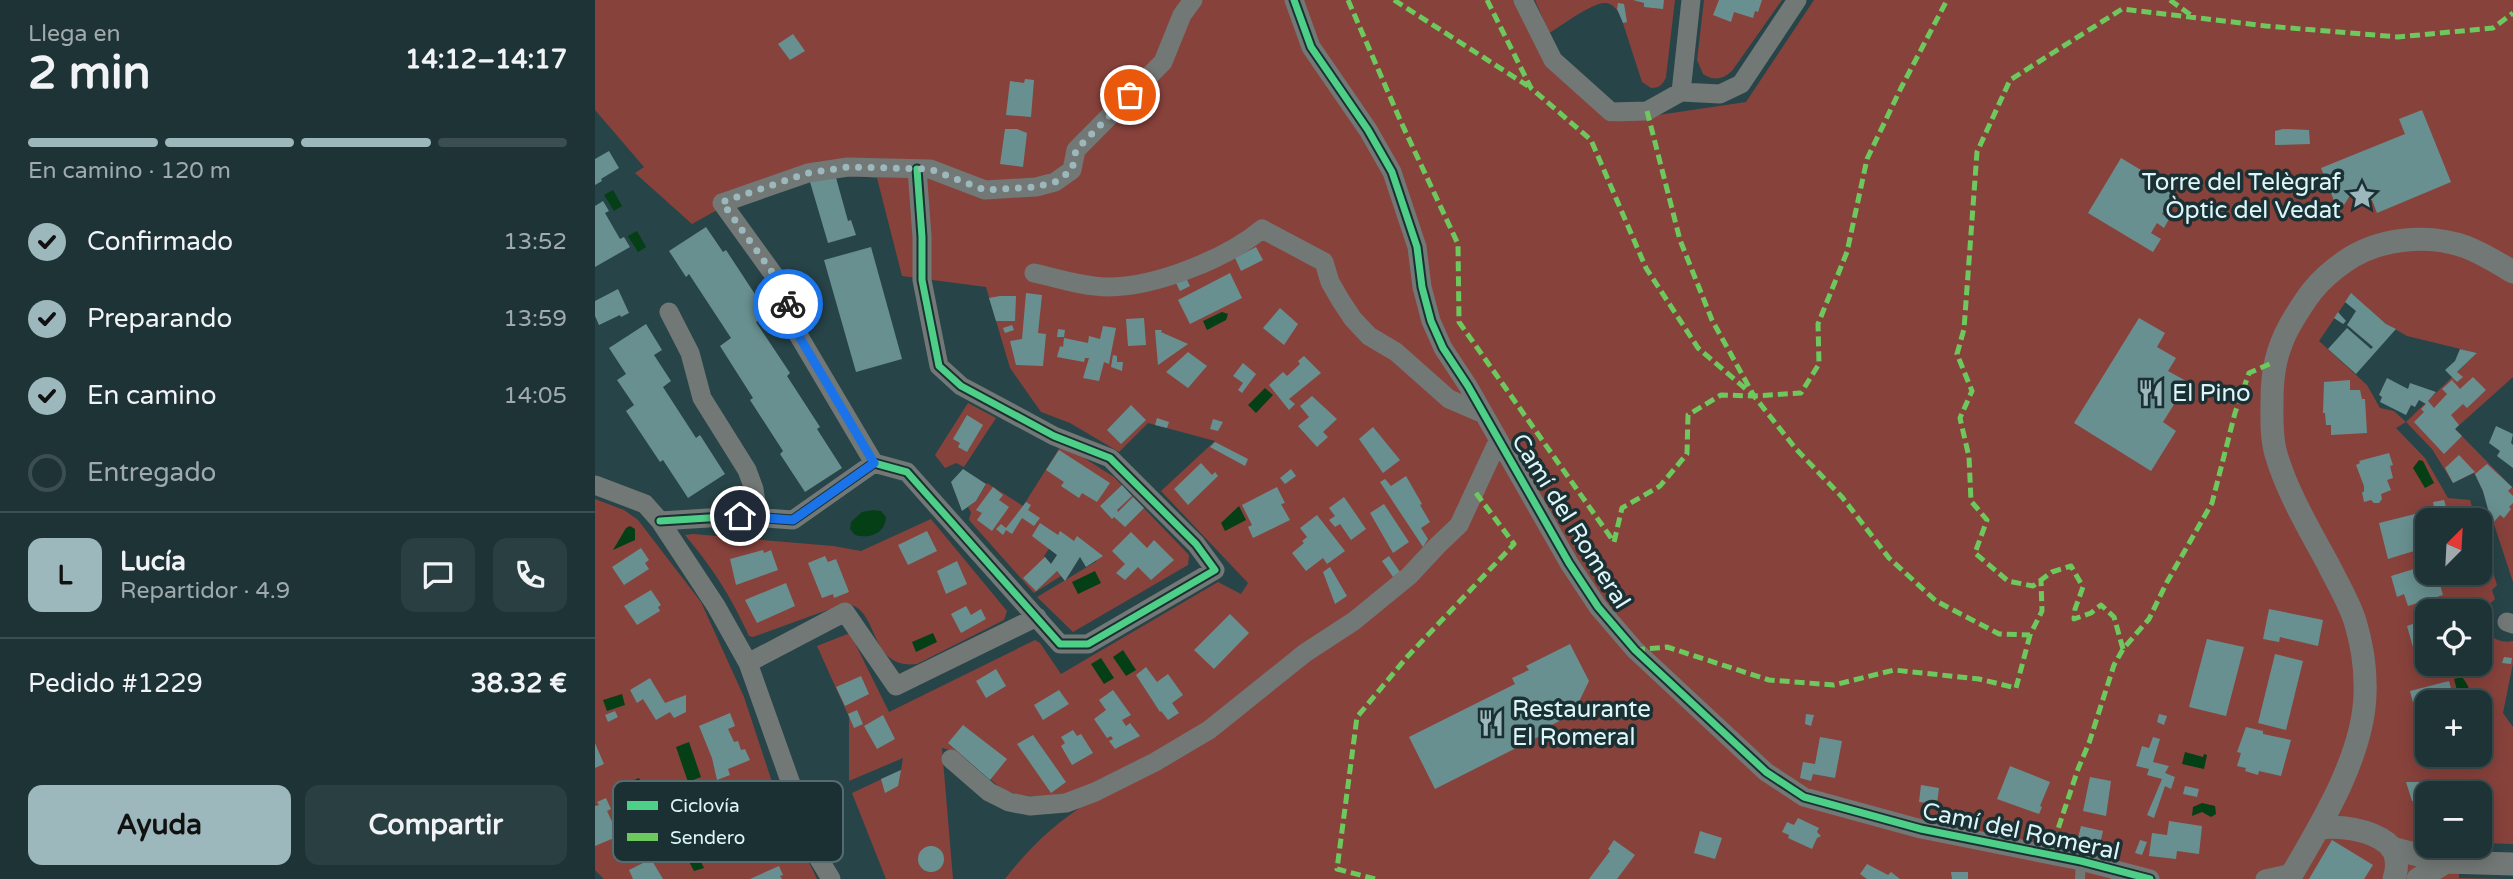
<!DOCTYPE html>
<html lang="es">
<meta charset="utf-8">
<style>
:root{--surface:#1d3336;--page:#2a3f42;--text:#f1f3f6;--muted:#a0aaad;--line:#3b4e51;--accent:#9db8bc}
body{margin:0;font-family:"Varela Round",sans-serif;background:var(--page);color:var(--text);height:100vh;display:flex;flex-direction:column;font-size:26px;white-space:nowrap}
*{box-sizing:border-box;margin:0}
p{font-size:23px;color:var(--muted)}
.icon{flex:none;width:38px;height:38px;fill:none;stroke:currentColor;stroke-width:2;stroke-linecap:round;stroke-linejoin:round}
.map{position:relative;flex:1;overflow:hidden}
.side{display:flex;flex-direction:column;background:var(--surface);width:595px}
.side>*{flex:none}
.needle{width:46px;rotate:24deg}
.tools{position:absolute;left:1820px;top:508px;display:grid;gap:14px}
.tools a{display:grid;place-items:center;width:77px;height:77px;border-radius:14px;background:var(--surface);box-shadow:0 4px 18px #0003,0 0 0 2px var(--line);font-size:35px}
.pin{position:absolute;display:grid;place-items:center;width:60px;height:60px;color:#fff;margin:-30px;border:4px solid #fff;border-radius:50%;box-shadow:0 2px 7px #0007}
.courier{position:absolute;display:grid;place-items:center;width:70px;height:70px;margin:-35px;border:5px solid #1a73e8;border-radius:50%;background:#fff;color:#222;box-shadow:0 2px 9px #0007}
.summary em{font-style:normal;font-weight:700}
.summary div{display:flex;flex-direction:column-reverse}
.summary{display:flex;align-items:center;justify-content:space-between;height:119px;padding:0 28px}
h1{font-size:46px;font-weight:700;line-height:52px}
.bar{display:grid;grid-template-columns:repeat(4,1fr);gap:10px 7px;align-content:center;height:84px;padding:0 28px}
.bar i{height:9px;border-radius:5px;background:var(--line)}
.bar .active{background:var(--accent)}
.bar p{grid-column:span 4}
.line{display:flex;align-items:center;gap:18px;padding:0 28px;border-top:2px solid var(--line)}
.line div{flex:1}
.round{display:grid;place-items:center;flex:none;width:74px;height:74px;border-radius:14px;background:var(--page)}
ol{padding:0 28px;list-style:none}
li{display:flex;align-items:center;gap:21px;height:77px}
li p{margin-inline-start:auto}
li .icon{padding:7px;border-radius:50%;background:var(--accent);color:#111;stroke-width:4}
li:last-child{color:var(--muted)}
li i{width:38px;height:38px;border:4px solid var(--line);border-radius:50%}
.action{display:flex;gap:14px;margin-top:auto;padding:14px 28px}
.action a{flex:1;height:80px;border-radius:14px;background:var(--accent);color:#111;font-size:28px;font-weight:700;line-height:80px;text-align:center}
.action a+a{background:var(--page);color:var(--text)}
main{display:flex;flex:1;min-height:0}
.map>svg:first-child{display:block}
</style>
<main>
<section class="side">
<div class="summary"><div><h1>2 min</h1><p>Llega en</p></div><em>14:12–14:17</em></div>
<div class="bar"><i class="active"></i><i class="active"></i><i class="active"></i><i></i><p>En camino · 120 m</p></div>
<ol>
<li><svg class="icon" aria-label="check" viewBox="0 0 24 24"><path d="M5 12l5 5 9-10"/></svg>Confirmado<p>13:52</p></li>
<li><svg class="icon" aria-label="check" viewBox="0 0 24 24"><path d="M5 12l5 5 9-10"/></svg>Preparando<p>13:59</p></li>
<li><svg class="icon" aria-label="check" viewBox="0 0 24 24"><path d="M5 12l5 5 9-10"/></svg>En camino<p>14:05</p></li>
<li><i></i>Entregado</li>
</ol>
<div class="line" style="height:126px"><b class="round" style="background:var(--accent);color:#111">L</b><div><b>Lucía</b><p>Repartidor · 4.9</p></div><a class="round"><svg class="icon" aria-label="chat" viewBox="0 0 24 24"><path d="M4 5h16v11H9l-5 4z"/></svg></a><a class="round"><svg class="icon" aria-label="phone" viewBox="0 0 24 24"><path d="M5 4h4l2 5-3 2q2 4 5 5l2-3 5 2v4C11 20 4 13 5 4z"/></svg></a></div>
<div class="line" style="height:91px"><div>Pedido #1229</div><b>38.32 €</b></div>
<div class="action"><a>Ayuda</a><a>Compartir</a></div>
</section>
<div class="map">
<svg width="1918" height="879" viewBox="0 0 1918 879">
<rect width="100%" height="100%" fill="#274448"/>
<!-- green -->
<path fill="#88423c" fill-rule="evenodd" d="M0 0H924L958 60 1016 122 1151 102 1219 0H1918V377L1860 429 1918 488V582L1888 491 1879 473 1858 483 1837 449 1811 422 1801 428 1830 458 1853 498 1875 500 1881 520H1832V572H1885V531L1902 585 1897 590 1900 599C1896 603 1891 607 1889 613 1883 631 1902 645 1918 641V663L1908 713 1918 727V844L1885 843V793H1832V845H1863L1864 878 1913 879H410C434 848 460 823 494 802L473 794 447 797 424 795 407 789 362 752 347 748 358 879H291L257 793 306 770 308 758 254 781V717L222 646 255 633 294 712 440 640 445 643 466 674 623 582 646 594 653 583 566 491 620 441 553 423 524 452 475 423 446 412 415 368 391 287 307 276 282 178 240 174 124 209 97 224 40 173 49 167 0 110ZM1756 294 1791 324 1812 336 1882 353 1811 422 1799 411 1785 408 1772 385 1724 341ZM1832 611H1885V663H1832ZM1832 702H1885V754H1832Z
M940 0H1080L1071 77C1068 85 1064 88 1056 88L1047 82 1025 14C1021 9 1018 4 1011 3 999 1 966 26 954 33Z
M1109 0H1187L1137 71C1127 80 1119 81 1108 74L1102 60Z
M373 403 401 418 369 467 361 463 350 468 340 455Z
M467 444 519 477 594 555 593 565 478 632 442 597 502 561 465 532 449 556 466 576 439 593 374 520 376 512 373 507 381 501 392 483 428 506Z
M0 499 29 510 43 520 106 602 149 697 181 794 222 879H9L0 870Z
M336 519 412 611 409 620 322 664C271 670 286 604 249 604L158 637 154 636C135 595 119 570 90 535L98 534 238 546 266 551Z"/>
<!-- water -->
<path fill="#043f16" d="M18 190 27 206 19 211 9 195Z
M42 231 51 247 43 252 33 236Z
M627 312 633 314 631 320 612 330 608 321Z
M670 388 678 395 661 413 653 405Z
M1824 460 1828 461 1839 483 1830 488 1818 468Z
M644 506 651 520 630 531 626 523Z
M278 510 286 511 291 517C290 534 274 539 260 535L255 529 256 522 267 512Z
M35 526 40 529V540L18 550 31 528Z
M500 571 506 583 483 594 477 582Z
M338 633 342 642 321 652 317 642Z
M528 650 541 670 531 676 518 657Z
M506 658 519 678 509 684 496 664Z
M1867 677C1874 686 1876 691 1875 702H1865L1859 679Z
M27 694 30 705 12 711 8 700Z
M94 742 106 777 93 782 81 747Z
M1590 752 1608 757 1609 754 1612 755 1609 769 1587 764Z
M44 778 48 787 30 794 27 785Z
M1607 803 1620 806 1621 814 1616 817 1607 812 1597 816 1598 807Z
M98 846 109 868 99 871 88 850Z"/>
<!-- building -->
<path fill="#699090" d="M1038 0H1069L1068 9 1049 7V3Z
M1124 0H1167L1163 12 1160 11 1158 18 1139 12 1136 22 1118 15Z
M1023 3 1029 4 1032 22 1028 23 1022 9Z
M198 34 210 51 195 60 183 44Z
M430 79 439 80 436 117 411 115 415 81 429 83Z
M1827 110 1856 182 1782 213 1777 200 1763 205 1757 192 1744 213 1726 168 1810 134 1804 119Z
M410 129H422L432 133 428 167 405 164Z
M1688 129 1714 130 1715 144 1680 145V131Z
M14 151 24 168 6 179 7 181 0 185V159Z
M1526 158 1581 191 1567 214 1574 219 1569 228 1562 223 1556 233 1566 239 1558 252 1493 213Z
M240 174 253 221 256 220 261 235 233 243 215 182Z
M8 201 14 211 10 213 25 239 29 237 35 247 0 267V206Z
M111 227 128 252 131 250 173 314 161 322 195 373 192 376 225 427 222 429 247 468 210 492 185 454 188 451 155 400 158 398 125 346 136 338 94 274 91 277 74 251Z
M276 247 307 359 261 372 229 260Z
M661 247 668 260 646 271 640 258Z
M635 273 647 298 595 324 583 300Z
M591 278 595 286 585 291 581 283Z
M23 289 34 313 26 317 25 315 4 325 0 316V301Z
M431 293 447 295 443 333 451 334 448 366 421 365 415 341 427 339Z
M1756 293 1791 324 1801 329 1761 374 1733 349 1752 328 1776 349 1778 347 1752 325 1761 311 1750 302Z
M405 296H421L420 321H401L394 298Z
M685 308 703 324 689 345 668 328Z
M1743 312 1751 321 1748 324 1739 318Z
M549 318 551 345 533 346 531 319Z
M1544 318 1570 333 1562 347 1581 358 1573 371 1593 382 1568 422 1581 431 1556 471 1479 423Z
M51 324 67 350 59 355 76 381 68 387 101 438 105 435 130 474 93 498 68 460 65 462 31 411 39 405 22 380 31 374 14 348Z
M417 325 419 330 410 333 408 328Z
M508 326 521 328 514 364 509 362 504 381 488 378 494 358H490L489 362 462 357 465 346 468 347 469 338 493 343 494 336 505 339Z
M463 329 470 330 469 337H462Z
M560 330H567L566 332 593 344 563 365Z
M1865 349 1882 353 1862 372 1868 377 1862 382 1850 370 1860 361Z
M593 352 612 366 593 388 571 372Z
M518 355 522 356V362H528L527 371 516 367Z
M709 356 726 373 694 399 700 404 694 410 674 385 688 372 692 376 705 364 703 361Z
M648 363 661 374 647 393 643 390 648 383 638 376Z
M1878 377 1891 390 1872 408 1868 404 1856 415 1864 425 1860 429 1867 436 1849 454 1819 422 1829 412 1826 409 1831 404 1824 400 1820 407 1816 405 1811 415 1785 402 1787 397 1784 395 1792 378 1813 389 1815 383 1841 392 1833 401 1839 408 1852 394 1847 389 1857 380 1865 389Z
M1755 380V390H1765L1767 399H1770L1772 433 1736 435V425H1731L1730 413H1728L1729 382Z
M717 396 742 419 728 432 733 437 722 447 703 426 714 417 705 406Z
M536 405 551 420 526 444 512 430Z
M372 415 388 425 372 452 363 447 365 443 358 439Z
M562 418 574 422 572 428 560 425Z
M618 419 628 422 623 431 615 429Z
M1901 426 1918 434 1916 443 1918 445V468L1902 456 1905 451 1894 443Z
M778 427 805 460 788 473 764 439Z
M620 442 653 459 650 466 615 447Z
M464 450 515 483 502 502 487 493 484 498 466 486 469 482 451 470Z
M1794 453 1798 465 1795 466 1798 478 1792 480 1796 490 1786 494 1787 499 1784 503H1779L1776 500 1769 502 1767 492H1769V486L1761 465 1765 463 1764 461Z
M1864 455 1880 472 1858 483 1850 468Z
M606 463 617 475 620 472 623 476 593 505 579 489Z
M1892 464 1917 487 1913 491 1918 496V503L1914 507 1916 509 1909 518 1905 515 1897 524 1888 491 1880 474Z
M368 469 391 484 381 501 367 511 356 482Z
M696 469 701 476 690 484 685 478Z
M811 476 827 504 825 505 835 522 826 528 833 539 828 547 785 482 790 479 796 486Z
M527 485 537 496 522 510 523 512 538 497 549 508 530 527 519 517 517 519 505 506Z
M398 487 408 495 404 500 414 507 397 531 382 520 387 513 381 510Z
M682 487 690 503 686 504 695 520 658 538 653 527 657 525 647 505Z
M749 497 771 529 756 540 745 524 740 527 734 520 740 516 734 508Z
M1849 500 1852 510 1840 513 1838 502Z
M431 502 436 505 433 510 445 518 439 526 427 518 417 534 411 530 408 535 401 529 406 524 411 528Z
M789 504 814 542 798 553 775 513Z
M1824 513 1832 547 1793 559 1784 523Z
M722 515 750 551 732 564 728 558 711 571 697 553 709 543 707 541 712 537 705 528Z
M445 523 463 535 465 531 479 541 482 536 508 556 491 567 485 557 470 581 462 571 441 591 428 578 450 557 456 564 462 555 437 536Z
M332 531 342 551 313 565 303 545Z
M536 532 552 548 559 540 579 560 556 580 543 567 530 580 521 573 530 564 517 551Z
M46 548 54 560 50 563 54 569 29 585 17 567Z
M168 550 169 553 176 550 183 570 141 585 135 559Z
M230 556 233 562 241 559 254 592 239 598 238 594 227 598 213 563Z
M794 556 805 572 798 577 787 561Z
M362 561 372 584 351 594 342 571Z
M1832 565V572H1845L1847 577 1843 578 1848 595 1813 606 1809 594 1802 597 1796 576Z
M735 567 752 596 740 604 728 572Z
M191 583 200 606 162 623 150 600Z
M56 590 66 605 63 607 65 611 42 625 29 606Z
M371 606 376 615 386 609 391 619 366 633 356 614Z
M1674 609 1728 620 1723 646 1685 637 1684 642 1668 639Z
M635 614 654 633 619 669 599 650Z
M1832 619V663L1837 664 1824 668 1812 626Z
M1612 639 1649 647 1631 716 1594 707Z
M975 644 994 681 978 714 947 730 949 734 840 789 814 737 920 684 917 678 934 670 931 666Z
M1680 654 1708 661 1691 730 1663 723Z
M1909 657 1917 658 1916 664 1907 663Z
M551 667 562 682 573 674 588 695 577 703 584 713 573 720 566 711 565 712 541 675Z
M401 669 411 686 391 698 381 681Z
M266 676 274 694 250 706 241 687Z
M55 678 70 703 91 695V712L79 718 75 712 61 720 48 699 42 703 35 690Z
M1854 681 1860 702H1832V738H1827L1815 691Z
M464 690 474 704 448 720 439 705Z
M518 690 536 715 527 720 531 726 535 723 545 736 520 749 514 741 518 739 516 736 512 738 499 719 511 710 504 700Z
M262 710 268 724 259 728 253 714Z
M20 711 23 717 13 722 10 715Z
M135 713 140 726 133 729 139 742 143 741 146 750 150 749 155 760 133 769 135 775 122 780 117 758 104 726Z
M1211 714 1219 715 1216 726 1210 724Z
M1564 714 1572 716 1569 725 1562 722Z
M288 715 300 739 282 749 269 726Z
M368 725 412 759 395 780 353 743Z
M1651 727 1668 731V734L1696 740 1686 776 1664 771 1663 775 1650 771 1651 768 1642 766 1646 753 1642 752Z
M478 730 482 736 486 734 498 753 477 765 466 746 470 743 466 737Z
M438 735 471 782 456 793 422 744Z
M1225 737 1247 741 1240 778 1218 774 1216 781 1205 778 1208 762 1220 764Z
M1558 737 1565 739 1558 762 1574 766 1570 773 1580 777 1576 789 1570 786 1559 818 1552 815 1567 779 1552 775 1554 769 1541 766 1547 746 1554 748Z
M0 743 9 764 0 768Z
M1415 766 1455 782 1445 806 1447 807 1444 814 1402 799Z
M306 770 303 786 290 793 286 779Z
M1495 777 1516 781 1511 816 1488 811Z
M1811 782H1842V793H1832L1831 801H1817Z
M1326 785 1344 788 1342 804 1324 802Z
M1590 786 1604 789 1602 797 1588 794Z
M11 798 16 809 12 811 20 828 24 827 28 837 20 841 19 838 0 846V806L4 805 2 802Z
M1885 803H1896V829H1885Z
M1203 818 1224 828 1222 832 1226 836 1222 838 1217 849 1193 838 1194 835 1187 832 1192 822 1199 825Z
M1574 821 1607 826 1604 854 1582 851 1581 859 1554 856 1557 833 1572 835Z
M1486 826 1508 831 1505 844 1483 838Z
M1105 831 1127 838 1120 859 1099 853Z
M1019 840 1040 855 1022 879H994L1015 851 1013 849Z
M1545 840 1552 842 1547 855 1540 853Z
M1737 840 1778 865 1769 879H1714Z
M323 859a13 13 0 1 1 26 0a13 13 0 1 1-26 0Z
M56 859 68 879H38L34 870Z
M1272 864 1293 875 1296 872 1305 879H1272L1265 874Z
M184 866 188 875 185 876 187 879H155Z
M1356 872H1373V879H1357Z"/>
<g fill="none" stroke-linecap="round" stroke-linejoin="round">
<!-- service -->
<path stroke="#727875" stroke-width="10" d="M1485 879 1486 861"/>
<!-- minor -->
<path stroke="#727875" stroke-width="19" d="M699 0 716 47 773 130 797 172 822 247 827 287 836 321 848 348 873 386 974 563 1003 607 1040 650 1171 772 1209 797 1326 829 1486 861 1555 879
M928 0 958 60 1016 112 1052 111 1086 92
M1086 92 1125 94 1146 84 1202 0
M1086 92 1096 0
M439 273C462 278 489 287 513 287 560 287 631 259 667 229L729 262 735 282 746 301 758 319 774 336 801 352 854 399 889 414
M74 312 95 353 107 398 152 470 159 489 163 517
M279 463 195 321 192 293 127 203 213 173 253 167 335 169 390 190 441 187 460 182 477 170 481 150 568 62 587 15 598 0
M0 485 50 504 65 521 121 606 153 663 221 854 236 879
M65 521 145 516 198 520 279 463 312 472 465 644H493L620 570 601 544 515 458 459 436 366 386 344 366 327 280V237L322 169
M1912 622 1918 624
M153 663 250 612 301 686 442 617
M356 759 394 792 414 802 435 806 471 803 500 792 560 762 614 730 710 653 759 621 814 576 842 546 864 525 903 441
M1670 879 1698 873"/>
<!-- tertiary -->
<path stroke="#727875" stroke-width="23" d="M1723 829C1742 824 1776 830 1792 843 1803 851 1803 868 1799 879
M1796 848 1851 862 1918 864
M1694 879C1725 826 1768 757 1770 695 1771 671 1767 644 1760 621 1754 602 1742 582 1733 564 1714 529 1692 492 1681 454 1676 437 1677 418 1677 401 1677 373 1681 350 1695 325 1712 296 1722 281 1749 262 1783 238 1833 233 1871 247 1887 253 1903 263 1918 272
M1823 879 1851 862"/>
<!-- quiet -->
<path stroke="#6dc95d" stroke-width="5" stroke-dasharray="10 5" stroke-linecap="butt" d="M753 0 806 122 863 244 864 322 1019 542 1027 508 1065 486 1092 454 1093 415 1126 395 1159 396
M799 0 933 86
M892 0 936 88 996 140 1051 268 1103 348 1159 396 1201 449 1247 497 1294 558 1341 601 1404 634 1435 635 1447 611 1446 580
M1575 0 1597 16
M1052 111 1085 240 1117 320 1159 396 1206 393 1224 364 1223 324 1252 252 1272 159 1306 88 1352 0
M1528 649 1519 617 1506 605 1496 613 1479 619 1480 609 1488 587 1476 566 1457 572 1438 586 1413 581 1380 553 1392 520 1376 501 1374 457 1365 418 1377 391 1362 354 1369 329 1382 152 1415 80 1527 9 1671 26 1803 37 1898 28 1918 13
M1040 650 1072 647 1174 680 1239 685 1299 670 1384 679 1421 688 1435 635
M1451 855 1460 838 1483 769 1494 743 1519 665 1528 649 1554 619 1572 582 1617 503 1640 413 1654 373 1679 362
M780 879 742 869 762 717 812 657 919 544 881 493"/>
<defs>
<path id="cycleway" d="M699 0 716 47 773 130 797 172 822 247 827 287 836 321 848 348 873 386 974 563 1003 607 1040 650 1171 772 1209 797 1326 829 1486 861 1555 879
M65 521 145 516 198 520 279 463 312 472 465 644H493L620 570 601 544 515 458 459 436 366 386 344 366 327 280V237L322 169"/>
</defs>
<!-- cycleway casing -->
<use href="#cycleway" stroke="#1b3033" stroke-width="11"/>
<!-- cycleway -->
<use href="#cycleway" stroke="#4dcf88" stroke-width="7"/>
</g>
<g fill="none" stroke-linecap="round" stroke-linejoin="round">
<!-- done -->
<path stroke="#9db8bc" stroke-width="7" stroke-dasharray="0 12.6" d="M193 304 192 293 127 202 213 173 253 167 335 169 390 190 440 187 460 182 477 170 481 150 535 95"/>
<!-- route -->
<path stroke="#1a73e8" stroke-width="9" d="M145 516 198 520 279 463 195 321 193 304"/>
</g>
<!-- icons -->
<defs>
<symbol id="sight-bare" viewBox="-9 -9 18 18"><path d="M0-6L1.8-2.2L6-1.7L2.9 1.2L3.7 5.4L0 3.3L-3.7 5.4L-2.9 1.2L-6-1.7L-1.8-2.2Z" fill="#9db8bc" stroke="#1b3033" stroke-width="2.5" paint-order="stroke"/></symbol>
<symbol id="restaurant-bare" viewBox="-9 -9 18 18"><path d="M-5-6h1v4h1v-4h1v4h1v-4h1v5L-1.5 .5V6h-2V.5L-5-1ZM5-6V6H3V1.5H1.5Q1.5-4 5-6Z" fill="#9db8bc" stroke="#1b3033" stroke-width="2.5" paint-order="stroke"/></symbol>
</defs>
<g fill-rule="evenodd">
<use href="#sight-bare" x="1748" y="177" width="38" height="38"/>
<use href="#restaurant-bare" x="1537" y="374" width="38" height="38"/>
<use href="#restaurant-bare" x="877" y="704" width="38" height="38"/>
</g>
<g text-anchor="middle" stroke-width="7" stroke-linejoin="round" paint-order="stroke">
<!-- poi labels -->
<g font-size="24" fill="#dcf6fa" stroke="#1b3033" text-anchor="start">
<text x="1746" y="190" text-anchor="end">Torre del Telègraf<tspan x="1746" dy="28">Òptic del Vedat</tspan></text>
<text x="1577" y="401">El Pino</text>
<text x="917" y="717">Restaurante<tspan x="917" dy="28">El Romeral</tspan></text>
</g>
<!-- street labels -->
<g font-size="24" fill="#dcf6fa" stroke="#1b3033">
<text transform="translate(976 521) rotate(58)" y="8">Camí del Romeral</text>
<text transform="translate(1426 831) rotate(12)" y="8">Camí del Romeral</text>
</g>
</g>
<!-- legend -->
<rect x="18" y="781" width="230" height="81" rx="10" fill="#1b3033" stroke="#556b6f" stroke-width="2"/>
<rect x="32" y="801" width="31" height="9" fill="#4dcf88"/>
<rect x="32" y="833" width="31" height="8" fill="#6dc95d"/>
<g font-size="19" fill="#dcf6fa">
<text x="75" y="812">Ciclovía</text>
<text x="75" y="844">Sendero</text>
</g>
</svg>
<div class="tools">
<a><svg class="needle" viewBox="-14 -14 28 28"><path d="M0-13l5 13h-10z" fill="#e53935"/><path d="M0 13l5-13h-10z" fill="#a0aaad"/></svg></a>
<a><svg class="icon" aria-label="locate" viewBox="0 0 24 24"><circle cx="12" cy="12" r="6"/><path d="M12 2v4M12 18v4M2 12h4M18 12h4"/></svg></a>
<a>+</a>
<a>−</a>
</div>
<div class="pin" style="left:535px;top:95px;background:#ea580c"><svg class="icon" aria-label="bag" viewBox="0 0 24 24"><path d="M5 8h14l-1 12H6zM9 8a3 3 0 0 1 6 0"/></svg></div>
<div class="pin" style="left:145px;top:516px;background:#1f2937"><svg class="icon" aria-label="home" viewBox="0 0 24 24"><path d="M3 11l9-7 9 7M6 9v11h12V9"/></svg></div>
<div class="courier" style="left:193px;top:304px"><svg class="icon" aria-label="bike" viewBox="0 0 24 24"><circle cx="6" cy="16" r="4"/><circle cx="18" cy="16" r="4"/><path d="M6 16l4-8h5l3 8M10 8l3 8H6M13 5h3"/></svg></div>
</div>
</main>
